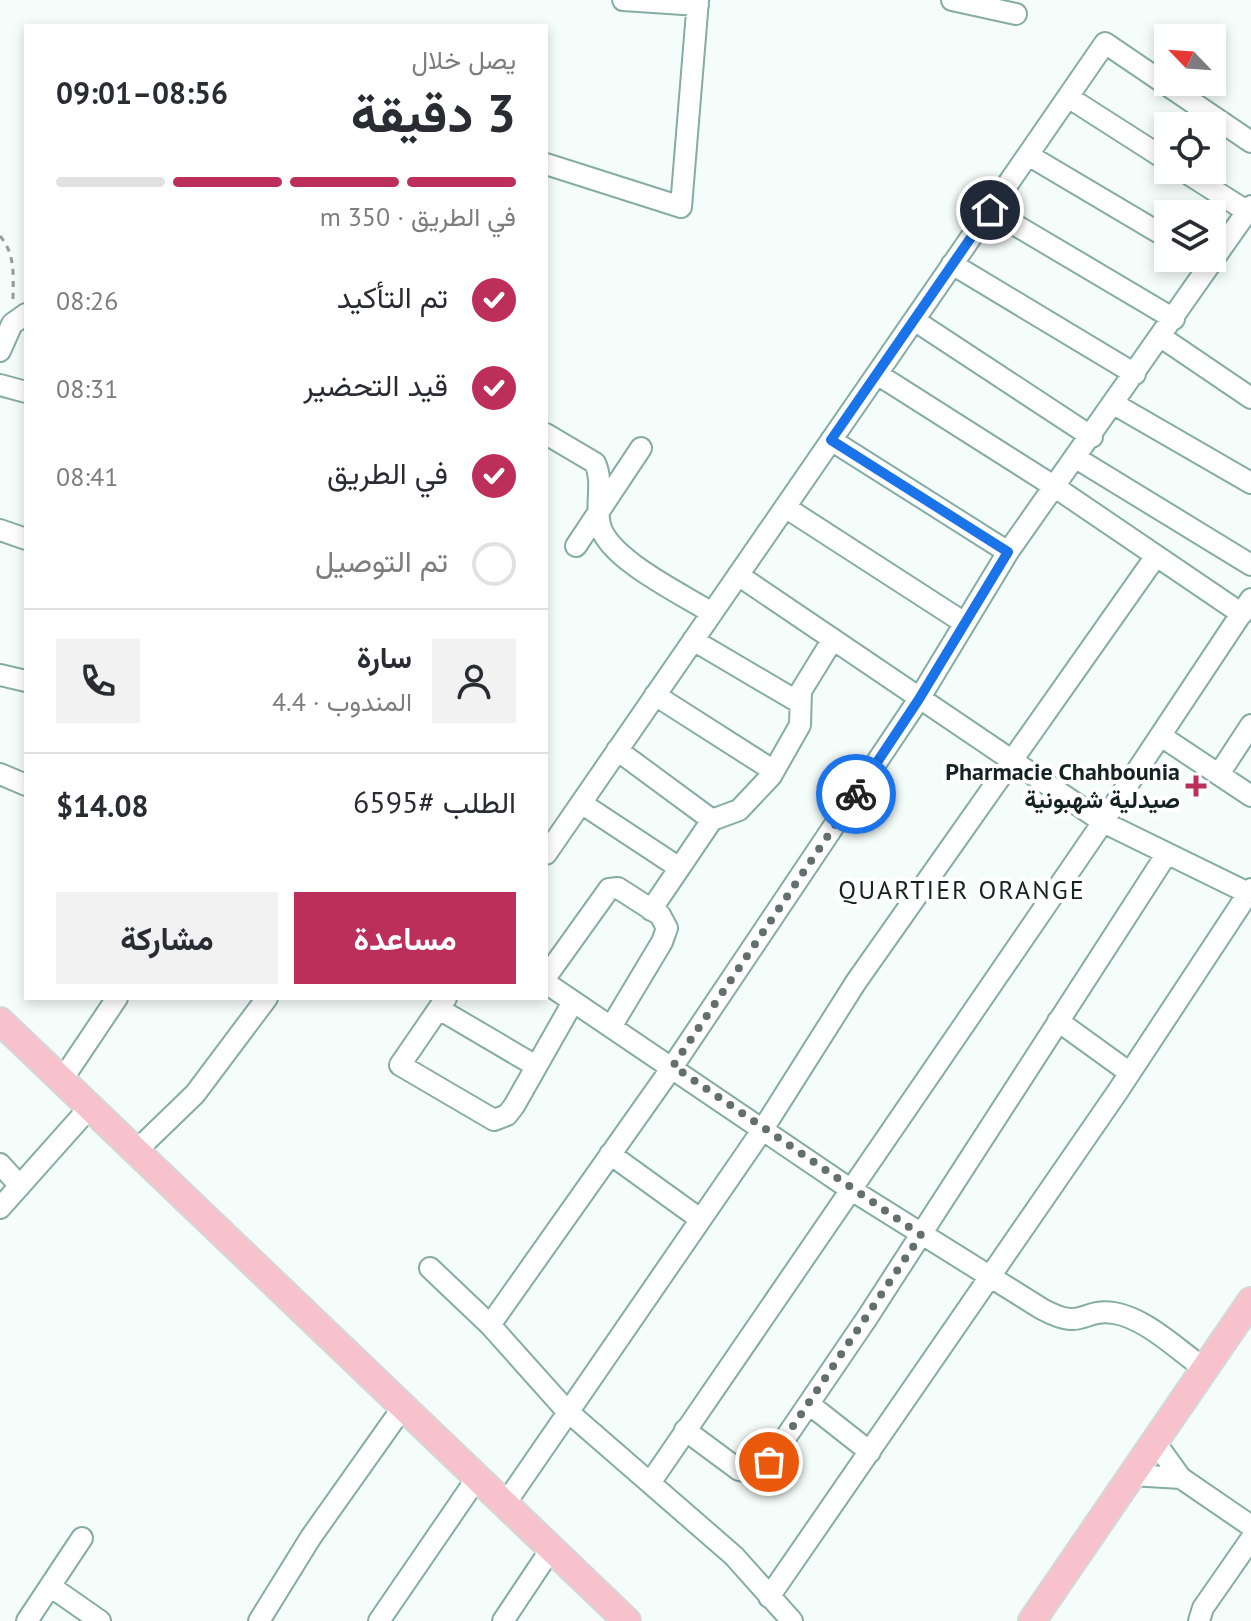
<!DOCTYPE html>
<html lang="ar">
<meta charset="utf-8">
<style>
:root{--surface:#fff;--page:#f2f2f3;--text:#2b2b33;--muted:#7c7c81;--line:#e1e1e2;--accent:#bd2f5b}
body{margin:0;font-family:"PT Sans",Vazirmatn,sans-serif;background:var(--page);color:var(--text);direction:rtl;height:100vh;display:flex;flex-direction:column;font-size:30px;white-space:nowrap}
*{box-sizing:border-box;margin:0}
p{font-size:26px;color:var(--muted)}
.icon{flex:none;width:44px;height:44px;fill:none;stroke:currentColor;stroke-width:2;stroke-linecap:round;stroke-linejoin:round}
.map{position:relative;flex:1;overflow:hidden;direction:ltr}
.side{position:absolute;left:24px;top:24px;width:524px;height:976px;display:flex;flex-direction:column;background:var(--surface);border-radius:0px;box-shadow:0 4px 12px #0003;direction:rtl}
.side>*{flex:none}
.needle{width:52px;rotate:295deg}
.tools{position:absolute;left:1154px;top:24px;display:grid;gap:16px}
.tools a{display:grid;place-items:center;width:72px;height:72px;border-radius:0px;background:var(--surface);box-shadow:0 4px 12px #0003;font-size:40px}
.pin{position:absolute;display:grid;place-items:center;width:68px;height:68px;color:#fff;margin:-34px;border:4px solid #fff;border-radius:50%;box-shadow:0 2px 8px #0007}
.courier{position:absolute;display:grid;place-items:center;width:80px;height:80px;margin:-40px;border:6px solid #1a73e8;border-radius:50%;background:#fff;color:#222;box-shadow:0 2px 10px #0007}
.summary em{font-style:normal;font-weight:700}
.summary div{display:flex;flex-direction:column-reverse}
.summary{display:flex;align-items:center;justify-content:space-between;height:136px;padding:0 32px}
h1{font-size:52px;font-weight:700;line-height:60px}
.bar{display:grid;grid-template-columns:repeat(4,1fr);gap:12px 8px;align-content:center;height:96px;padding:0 32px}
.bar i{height:10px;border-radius:6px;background:var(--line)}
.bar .selected{background:var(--accent)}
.bar p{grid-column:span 4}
.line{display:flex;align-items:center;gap:20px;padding:0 32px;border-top:2px solid var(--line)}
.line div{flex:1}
.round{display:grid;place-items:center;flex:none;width:84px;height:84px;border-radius:0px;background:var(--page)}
ol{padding:0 32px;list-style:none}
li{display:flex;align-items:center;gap:24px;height:88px}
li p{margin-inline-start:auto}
li .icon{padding:8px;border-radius:50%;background:var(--accent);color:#fff;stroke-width:4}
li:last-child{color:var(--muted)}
li i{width:44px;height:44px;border:4px solid var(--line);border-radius:50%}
.cta{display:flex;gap:16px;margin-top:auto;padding:16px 32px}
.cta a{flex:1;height:92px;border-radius:0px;background:var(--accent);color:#fff;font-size:32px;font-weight:700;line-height:92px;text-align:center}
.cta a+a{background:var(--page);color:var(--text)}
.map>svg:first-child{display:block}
</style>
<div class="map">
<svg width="1251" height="1621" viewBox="0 0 1251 1621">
<rect width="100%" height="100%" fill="#f5fdfb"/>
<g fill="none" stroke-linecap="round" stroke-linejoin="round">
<defs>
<path id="minor" d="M623 0 698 5
M952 0 1016 14
M1068 97 1168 161
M1028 155 1168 238
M546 164 681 207 698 0
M1182 170 1248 212
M990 210 1174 319
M952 264 1135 374
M914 320 1092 437
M1161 337 1251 398
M0 351 12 324 26 314
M877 374 1055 487 1242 614
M0 385 26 392
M1114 404 1251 483
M546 434 595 463C604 482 595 505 600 525 608 559 682 594 712 613
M831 440 1008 552
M1076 458 1251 565
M785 507 963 622
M0 530 26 539
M576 546 641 448
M738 575 1103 822 1248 893
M693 640 800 703
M0 675 26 681
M655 695 774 771
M1161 736 1251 796
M617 750 712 820 651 910
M0 774 26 785
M1219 774 1251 725
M581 803 678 867
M712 820 739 810 771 776 800 725 801 691 833 639
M546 854 1105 43 1251 142
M546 977 609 889 618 888 660 915 667 928 662 942 611 1027
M546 983 850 1189 1042 1309C1085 1332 1080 1308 1114 1313 1146 1318 1179 1351 1205 1369
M446 998 400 1065 494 1120 507 1115 514 1106 573 1002
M439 1009 536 1066
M1058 1021 1130 1073
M62 1080 117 998
M136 1151 195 1094 267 998
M610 1154 700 1219
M0 1164 20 1186
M0 1208 90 1107
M430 1268 490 1325 566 1410 650 1483 1103 822 1251 599
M490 1325 673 1066 919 699 1008 552 1251 206
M809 1404 870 1452
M685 1430 739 1470 754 1473 769 1462 867 1318 1166 855
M1155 1442 1181 1478 1251 1526
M1131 1475 1181 1478
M650 1483 734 1556 792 1621
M505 1504 763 1129 856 982 1156 556
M50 1586 100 1621
M769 1597 1118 1091 1251 889
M27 1621 82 1538
M259 1621 311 1537 403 1407
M379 1621 477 1478
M503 1621 551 1549
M1199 1621 1203 1608 1251 1539"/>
<path id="major" d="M0 1021 627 1621
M1032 1621 1251 1301"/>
</defs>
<!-- minor casing -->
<use href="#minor" stroke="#85aca5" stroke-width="24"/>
<!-- major casing -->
<use href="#major" stroke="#d5d7d7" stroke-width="30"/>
<!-- path -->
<path stroke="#929d9b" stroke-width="3" stroke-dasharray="6 6" stroke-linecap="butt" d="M0 236C16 255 13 276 13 301"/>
<!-- minor -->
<use href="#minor" stroke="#fff" stroke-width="20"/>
<!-- major -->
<use href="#major" stroke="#f8c2cd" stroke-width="26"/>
</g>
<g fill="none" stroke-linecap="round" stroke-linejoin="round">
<!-- done -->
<path stroke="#626f6d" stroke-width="8" stroke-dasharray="0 14.4" d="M769 1462 921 1235 673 1066 856 794"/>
<!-- route -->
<path stroke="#1a73e8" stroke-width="10" d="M856 794 919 699 1008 552 831 440 990 210"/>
</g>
<!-- markers -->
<path fill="#bd2f5b" stroke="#fff" stroke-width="3" d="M1192 774h8v8h8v8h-8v8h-8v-8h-8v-8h8z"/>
<g text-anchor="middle" stroke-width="8" stroke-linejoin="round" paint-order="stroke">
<!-- poi labels -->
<g font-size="24" font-weight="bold" fill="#132320" stroke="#fff" text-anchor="end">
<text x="1180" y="780">Pharmacie Chahbounia<tspan x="1180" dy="28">صيدلية شهبونية</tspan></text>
</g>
<!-- neighbourhood labels -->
<g font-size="26" letter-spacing="2" fill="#132320" stroke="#fff">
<text x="962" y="899">QUARTIER ORANGE</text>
</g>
</g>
</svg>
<div class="tools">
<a><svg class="needle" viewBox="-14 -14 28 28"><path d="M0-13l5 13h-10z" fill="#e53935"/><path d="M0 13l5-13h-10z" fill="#7c7c81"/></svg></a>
<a><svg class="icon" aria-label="locate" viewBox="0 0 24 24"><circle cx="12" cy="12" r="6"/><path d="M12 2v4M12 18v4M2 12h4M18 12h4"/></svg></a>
<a><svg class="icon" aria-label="layers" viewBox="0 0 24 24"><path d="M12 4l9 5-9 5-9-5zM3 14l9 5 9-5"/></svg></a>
</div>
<div class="pin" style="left:769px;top:1462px;background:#ea580c"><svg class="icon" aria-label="bag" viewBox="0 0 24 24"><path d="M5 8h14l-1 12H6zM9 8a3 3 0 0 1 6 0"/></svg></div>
<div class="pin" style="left:990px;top:210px;background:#1f2937"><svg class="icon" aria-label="home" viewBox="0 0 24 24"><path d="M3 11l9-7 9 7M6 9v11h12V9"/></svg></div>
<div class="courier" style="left:856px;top:794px"><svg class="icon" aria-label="bike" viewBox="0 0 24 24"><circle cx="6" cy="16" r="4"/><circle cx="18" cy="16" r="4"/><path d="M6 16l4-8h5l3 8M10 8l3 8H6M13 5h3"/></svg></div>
<section class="side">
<div class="summary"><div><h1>3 دقيقة</h1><p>يصل خلال</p></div><em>08:56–09:01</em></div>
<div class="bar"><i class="selected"></i><i class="selected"></i><i class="selected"></i><i></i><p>في الطريق · 350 m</p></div>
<ol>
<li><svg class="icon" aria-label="check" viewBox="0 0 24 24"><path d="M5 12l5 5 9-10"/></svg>تم التأكيد<p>08:26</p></li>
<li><svg class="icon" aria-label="check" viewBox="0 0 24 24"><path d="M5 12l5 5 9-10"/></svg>قيد التحضير<p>08:31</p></li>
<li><svg class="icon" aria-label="check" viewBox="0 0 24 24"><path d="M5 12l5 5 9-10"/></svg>في الطريق<p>08:41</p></li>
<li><i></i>تم التوصيل</li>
</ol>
<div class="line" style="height:144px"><a class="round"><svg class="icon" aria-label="person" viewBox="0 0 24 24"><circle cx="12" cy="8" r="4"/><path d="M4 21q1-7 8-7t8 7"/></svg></a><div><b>سارة</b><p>المندوب · 4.4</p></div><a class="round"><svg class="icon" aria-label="phone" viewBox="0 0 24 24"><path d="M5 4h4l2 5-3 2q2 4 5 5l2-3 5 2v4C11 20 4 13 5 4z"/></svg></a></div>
<div class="line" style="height:104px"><div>الطلب #6595</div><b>$14.08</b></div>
<div class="cta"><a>مساعدة</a><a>مشاركة</a></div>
</section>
</div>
